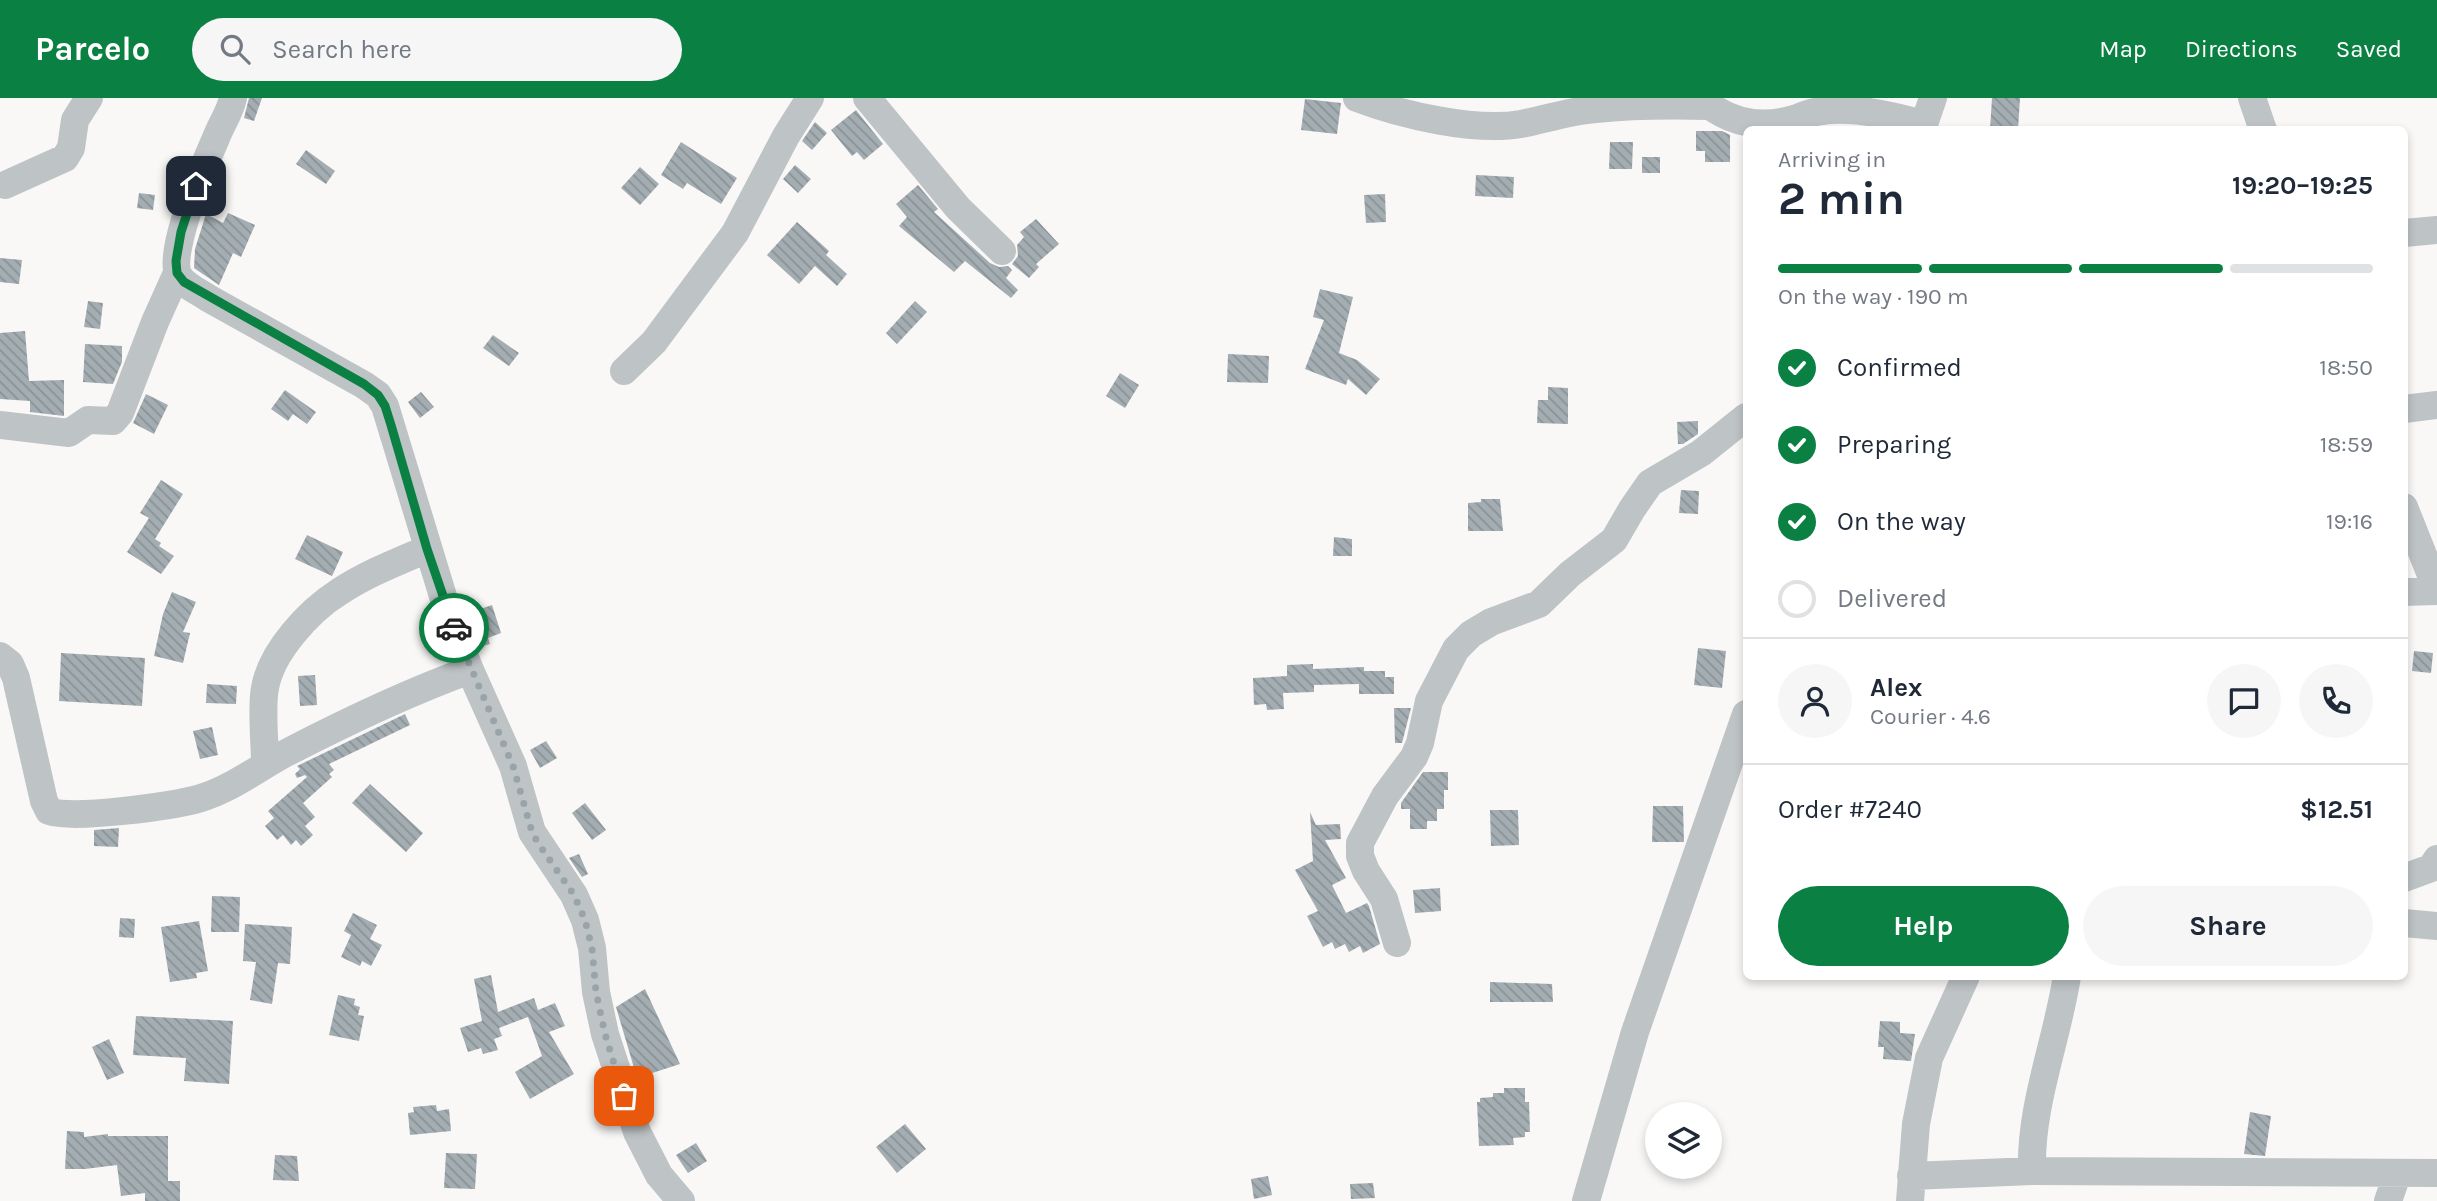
<!DOCTYPE html>
<meta charset="utf-8">
<style>
:root{--surface:#fff;--page:#f6f6f7;--text:#1f2937;--muted:#747a83;--line:#e0e1e3;--accent:#0b8043}
body{margin:0;font-family:Karla,sans-serif;background:var(--page);color:var(--text);height:100vh;display:flex;flex-direction:column;font-size:26px;white-space:nowrap}
*{box-sizing:border-box;margin:0}
p{font-size:23px;color:var(--muted)}
.icon{flex:none;width:38px;height:38px;fill:none;stroke:currentColor;stroke-width:2;stroke-linecap:round;stroke-linejoin:round}
.map{position:relative;flex:1;overflow:hidden}
.details{position:absolute;left:1743px;top:28px;width:665px;height:854px;display:flex;flex-direction:column;background:var(--surface);border-radius:10px;box-shadow:0 4px 10px #0003}
.details>*{flex:none}
.buttons{position:absolute;left:1645px;top:1004px;display:grid;gap:14px}
.buttons a{display:grid;place-items:center;width:77px;height:77px;border-radius:50%;background:var(--surface);box-shadow:0 4px 10px #0003;font-size:35px}
.pin{position:absolute;display:grid;place-items:center;width:60px;height:60px;color:#fff;margin:-30px;border-radius:14px;box-shadow:0 4px 10px #0006}
.courier{position:absolute;display:grid;place-items:center;width:70px;height:70px;margin:-35px;border:5px solid #0b8043;border-radius:50%;background:#fff;color:#222;box-shadow:0 2px 9px #0007}
.summary em{font-style:normal;font-weight:700}
.summary div{display:flex;flex-direction:column-reverse}
.summary{display:flex;align-items:center;justify-content:space-between;height:119px;padding:0 35px}
h1{font-size:46px;font-weight:700;line-height:52px}
.bar{display:grid;grid-template-columns:repeat(4,1fr);gap:10px 7px;align-content:center;height:84px;padding:0 35px}
.bar i{height:9px;border-radius:5px;background:var(--line)}
.bar .active{background:var(--accent)}
.bar p{grid-column:span 4}
.line{display:flex;align-items:center;gap:18px;padding:0 35px;border-top:2px solid var(--line)}
.line div{flex:1}
.round{display:grid;place-items:center;flex:none;width:74px;height:74px;border-radius:37px;background:var(--page)}
ol{padding:0 35px;list-style:none}
li{display:flex;align-items:center;gap:21px;height:77px}
li p{margin-inline-start:auto}
li .icon{padding:7px;border-radius:50%;background:var(--accent);color:#fff;stroke-width:4}
li:last-child{color:var(--muted)}
li i{width:38px;height:38px;border:4px solid var(--line);border-radius:50%}
.primary-button{display:flex;gap:14px;margin-top:auto;padding:14px 35px}
.primary-button a{flex:1;height:80px;border-radius:42px;background:var(--accent);color:#fff;font-size:28px;font-weight:700;line-height:80px;text-align:center}
.primary-button a+a{background:var(--page);color:var(--text)}
header{display:flex;align-items:center;gap:42px;box-sizing:border-box;height:98px;padding:0 35px;background:var(--accent);color:#fff}
header strong{font-size:33px}
nav{display:flex;gap:38px;margin-inline-start:auto;font-size:24px}
.search{width:490px;height:63px;background:var(--page);display:flex;align-items:center;gap:18px;box-sizing:border-box;padding:0 24px;border-radius:38px;color:var(--muted);font-size:26px}
.map>svg:first-child{display:block}
</style>
<header>
<strong>Parcelo</strong>
<div class="search"><svg class="icon" aria-label="search" viewBox="0 0 24 24"><circle cx="10" cy="10" r="6"/><path d="M15 15l6 6"/></svg>Search here</div>
<nav><a>Map</a><a>Directions</a><a>Saved</a></nav>
</header>
<div class="map">
<svg width="2437" height="1103" viewBox="0 0 2437 1103">
<defs>
<pattern id="building-back-hatch" width="6" height="6" patternUnits="userSpaceOnUse" patternTransform="scale(1.75)"><rect width="6" height="6" fill="#a4adb2"/><path d="M-1 5l2 2M0 0l6 6M5-1l2 2" fill="none" stroke="#899296"/></pattern>
</defs>
<rect width="100%" height="100%" fill="#f9f8f7"/>
<!-- building -->
<path fill="url(#building-back-hatch)" d="M249 0H262L254 23 244 20Z
M1992 0H2020L2018 32H1990Z
M1305 1 1341 5 1337 36 1301 32Z
M856 12 883 46 864 62 857 54 852 58 831 32Z
M815 24 827 35 812 52 802 43Z
M1696 33H1722L1730 37V64H1705V53H1696Z
M681 44 737 80 721 106 687 85 683 91 661 77Z
M1610 44H1633L1632 71H1609Z
M306 52 335 73 326 86 296 66Z
M1642 59H1660V75H1642Z
M795 67 811 81 798 95 783 81Z
M640 69 659 86 640 107 621 90Z
M1476 77 1514 79 1513 100 1475 98Z
M918 87 938 111 934 114 990 165 999 169 1008 168 1012 172 1006 180 1018 192 1011 200 965 163 954 174 899 128 907 119 896 106Z
M139 95 155 97 153 112 137 110Z
M1385 96 1386 124 1366 125 1364 97Z
M228 115 255 127 241 159 233 155 219 187 194 170 195 151 206 116 223 125Z
M1036 121 1059 146 1036 166 1039 169 1029 180 1012 166 1018 158 1017 147 1024 139 1020 134Z
M797 124 829 153 826 157 847 176 837 188 815 168 799 186 767 157Z
M0 160 22 162 19 186 0 184Z
M1320 191 1353 199 1339 255 1357 262 1380 281 1366 297 1348 281 1346 287 1305 271 1324 222 1313 219Z
M88 203 103 205 100 231 84 229Z
M915 203 927 214 897 246 886 235Z
M25 233 29 283 64 282V318L30 314V303L0 301V235Z
M493 237 519 255 509 268 483 250Z
M85 246 122 248V264L113 286 83 284Z
M1228 256 1269 258 1268 285 1227 284Z
M1120 275 1139 287 1125 310 1106 298Z
M1548 289 1568 290V326L1537 325 1538 302H1548Z
M285 292 316 314 307 326 293 316 288 323 271 311Z
M421 294 434 309 420 320 408 304Z
M146 296 168 307 154 336 133 325Z
M1698 323V336L1683 346H1678L1677 324Z
M161 382 183 396 155 441 161 445 159 448 174 458 161 476 127 454 149 420 140 415Z
M1681 392 1699 393 1698 416 1679 415Z
M1481 401H1500L1503 433H1468V405L1481 404Z
M307 437 343 454 332 478 295 461Z
M1334 439 1352 441V458H1333Z
M172 494 196 504 183 534 190 535 183 565 154 558 163 516Z
M492 507 501 535 488 540 490 546 479 549 466 516Z
M1698 550 1726 553 1722 590 1694 587Z
M2414 553 2433 555 2431 575 2412 573Z
M61 555 145 560 142 608 59 603Z
M1313 566V571L1364 569V573H1385V579H1394V596H1359V586L1314 587V594L1283 595 1284 611 1267 612 1266 606 1254 607 1253 580 1287 578V567Z
M315 577 317 607 300 608 298 578Z
M207 586 237 588 236 606 206 605Z
M1394 610H1411L1402 645H1395Z
M405 616 410 627 329 666 334 672 329 676 332 679 303 705 315 719 305 728 313 737 301 748 296 742 291 747 283 737 277 742 265 728 274 720 268 713 307 679 305 677 297 680 295 676 300 671 297 668Z
M212 629 218 657 200 661 193 633Z
M546 643 557 660 540 670 530 652Z
M1423 674H1448V692H1444V711H1437V723H1427V731H1410V711H1401V705Z
M370 686 423 735 406 754 352 705Z
M585 705 606 732 592 742 572 715Z
M1653 708H1683L1684 744H1652Z
M1490 712H1518L1519 747 1491 748Z
M1310 714 1316 727 1340 726 1341 741 1325 742 1346 780 1332 787 1346 815 1367 805 1369 808 1380 846 1363 855 1360 848 1349 854 1345 846 1335 851 1332 844 1323 849 1307 818 1318 813 1295 772 1313 763Z
M119 730 118 749 94 748V732Z
M579 756 588 776 582 779 569 760Z
M1440 790 1441 813 1415 815 1413 792Z
M212 798 240 799 239 834H211Z
M353 815 377 827 370 841 382 847 371 868 362 863 360 868 341 859 351 837 344 833Z
M120 820 135 821 134 840 119 839Z
M199 823 208 873 196 875 197 880 170 884 161 829Z
M245 826 292 829 290 866 278 865 272 906 250 902 256 864 243 863Z
M491 877 498 914 534 900 538 912 555 905 565 928 549 934 574 976 530 1001 515 974 542 958 528 919 499 930 502 938 494 941 498 952 483 956 481 950 468 954 460 930 482 923 474 881Z
M1490 884 1552 886 1553 904H1490Z
M645 891 680 966 637 980 616 909Z
M338 897 355 901 354 907 360 909 358 917 364 918 359 943 329 937Z
M136 918 233 923 229 986 184 983 186 960 133 957Z
M1880 923 1900 924V935L1915 936 1911 963 1883 961 1884 949H1878Z
M109 941 124 975 107 982 92 949Z
M1504 990H1525V1004H1529L1530 1034H1525V1039L1513 1040 1514 1047 1479 1048 1477 1004H1480V1000L1493 999V995H1504Z
M436 1007 437 1013 449 1011 451 1033 410 1037 408 1015 414 1014 413 1009Z
M2250 1014 2271 1018 2265 1058 2244 1056Z
M905 1026 926 1051 897 1075 876 1049Z
M67 1033 84 1034V1039L108 1036V1038H168V1083H180V1103H145V1095L121 1098 117 1067 85 1071H65Z
M696 1045 707 1063 688 1075 676 1057Z
M446 1055 477 1056 475 1091 444 1090Z
M275 1057 297 1058 299 1083 273 1082Z
M1268 1078 1272 1097 1254 1101 1251 1081Z
M1373 1085 1375 1100 1351 1101 1350 1086Z"/>
<g fill="none" stroke-linecap="round" stroke-linejoin="round">
<!-- minor -->
<path stroke="#bec3c6" stroke-width="28" d="M233 0C230 14 221 27 216 40 205 65 168 153 178 176 183 187 198 193 208 200L364 287 378 297 385 308 449 518 470 572 513 668 532 734 574 797 585 822 592 850 596 894 605 936 637 1034 659 1077 681 1103
M867 0 958 110 1002 153
M1357 0C1401 17 1475 34 1521 26 1546 21 1570 13 1596 11 1634 7 1671 7 1709 8
M1700 0C1726 23 1756 31 1790 22 1799 20 1807 15 1816 14 1849 7 1891 17 1923 26
M2252 0 2263 32
M1922 32 1933 0
M5 87 65 60 71 50 75 22 89 0
M2404 135 2437 132
M624 273 654 244 735 135 786 38 810 0
M2404 311 2437 307
M0 327 69 335 88 322 113 323 120 315 155 224 177 175
M2404 409 2437 492
M2404 494 2437 493
M0 558 10 566 16 580 44 703 49 713C73 722 174 708 201 700 231 691 258 670 286 655 346 624 406 595 470 572
M265 666C265 644 261 610 265 590 271 554 309 513 339 494 366 476 397 464 427 451
M2404 780 2431 770 2437 761
M2404 825 2437 828
M1397 845 1384 801 1366 773 1360 758V745L1385 698 1414 659 1420 645 1429 603 1456 551 1471 536 1491 524 1539 506 1570 476 1614 442 1632 411 1650 385 1701 355 1746 319
M2032 1073C2030 1007 2057 943 2067 878
M1911 1078 2032 1073 2437 1075
M1586 1103 1635 934 1746 616
M1910 1103 1916 1026 1929 960 1966 878
M2388 1103 2397 1077"/>
</g>
<g fill="none" stroke-linecap="round" stroke-linejoin="round">
<!-- done -->
<path stroke="#99a4a9" stroke-width="7" stroke-dasharray="0 12.6" d="M454 530 513 668 532 734 538 745 574 797 585 822 592 850 596 894 605 936 624 998"/>
<!-- route -->
<path stroke="#0b8043" stroke-width="9" d="M196 88 181 134 176 163 177 175 184 184 364 286 378 297 385 308 391 327 427 451 454 530"/>
</g>
</svg>
<div class="buttons">
<a><svg class="icon" aria-label="layers" viewBox="0 0 24 24"><path d="M12 4l9 5-9 5-9-5zM3 14l9 5 9-5"/></svg></a>
</div>
<div class="pin" style="left:624px;top:998px;background:#ea580c"><svg class="icon" aria-label="bag" viewBox="0 0 24 24"><path d="M5 8h14l-1 12H6zM9 8a3 3 0 0 1 6 0"/></svg></div>
<div class="pin" style="left:196px;top:88px;background:#1f2937"><svg class="icon" aria-label="home" viewBox="0 0 24 24"><path d="M3 11l9-7 9 7M6 9v11h12V9"/></svg></div>
<div class="courier" style="left:454px;top:530px"><svg class="icon" aria-label="car" viewBox="0 0 24 24"><path d="M5 17H2v-5l4-1 3-4h7l3 4 3 1v5h-3M9 17h6M6 11h13"/><circle cx="7" cy="17" r="2"/><circle cx="17" cy="17" r="2"/></svg></div>
<section class="details">
<div class="summary"><div><h1>2 min</h1><p>Arriving in</p></div><em>19:20–19:25</em></div>
<div class="bar"><i class="active"></i><i class="active"></i><i class="active"></i><i></i><p>On the way · 190 m</p></div>
<ol>
<li><svg class="icon" aria-label="check" viewBox="0 0 24 24"><path d="M5 12l5 5 9-10"/></svg>Confirmed<p>18:50</p></li>
<li><svg class="icon" aria-label="check" viewBox="0 0 24 24"><path d="M5 12l5 5 9-10"/></svg>Preparing<p>18:59</p></li>
<li><svg class="icon" aria-label="check" viewBox="0 0 24 24"><path d="M5 12l5 5 9-10"/></svg>On the way<p>19:16</p></li>
<li><i></i>Delivered</li>
</ol>
<div class="line" style="height:126px"><a class="round"><svg class="icon" aria-label="person" viewBox="0 0 24 24"><circle cx="12" cy="8" r="4"/><path d="M4 21q1-7 8-7t8 7"/></svg></a><div><b>Alex</b><p>Courier · 4.6</p></div><a class="round"><svg class="icon" aria-label="chat" viewBox="0 0 24 24"><path d="M4 5h16v11H9l-5 4z"/></svg></a><a class="round"><svg class="icon" aria-label="phone" viewBox="0 0 24 24"><path d="M5 4h4l2 5-3 2q2 4 5 5l2-3 5 2v4C11 20 4 13 5 4z"/></svg></a></div>
<div class="line" style="height:91px"><div>Order #7240</div><b>$12.51</b></div>
<div class="primary-button"><a>Help</a><a>Share</a></div>
</section>
</div>
